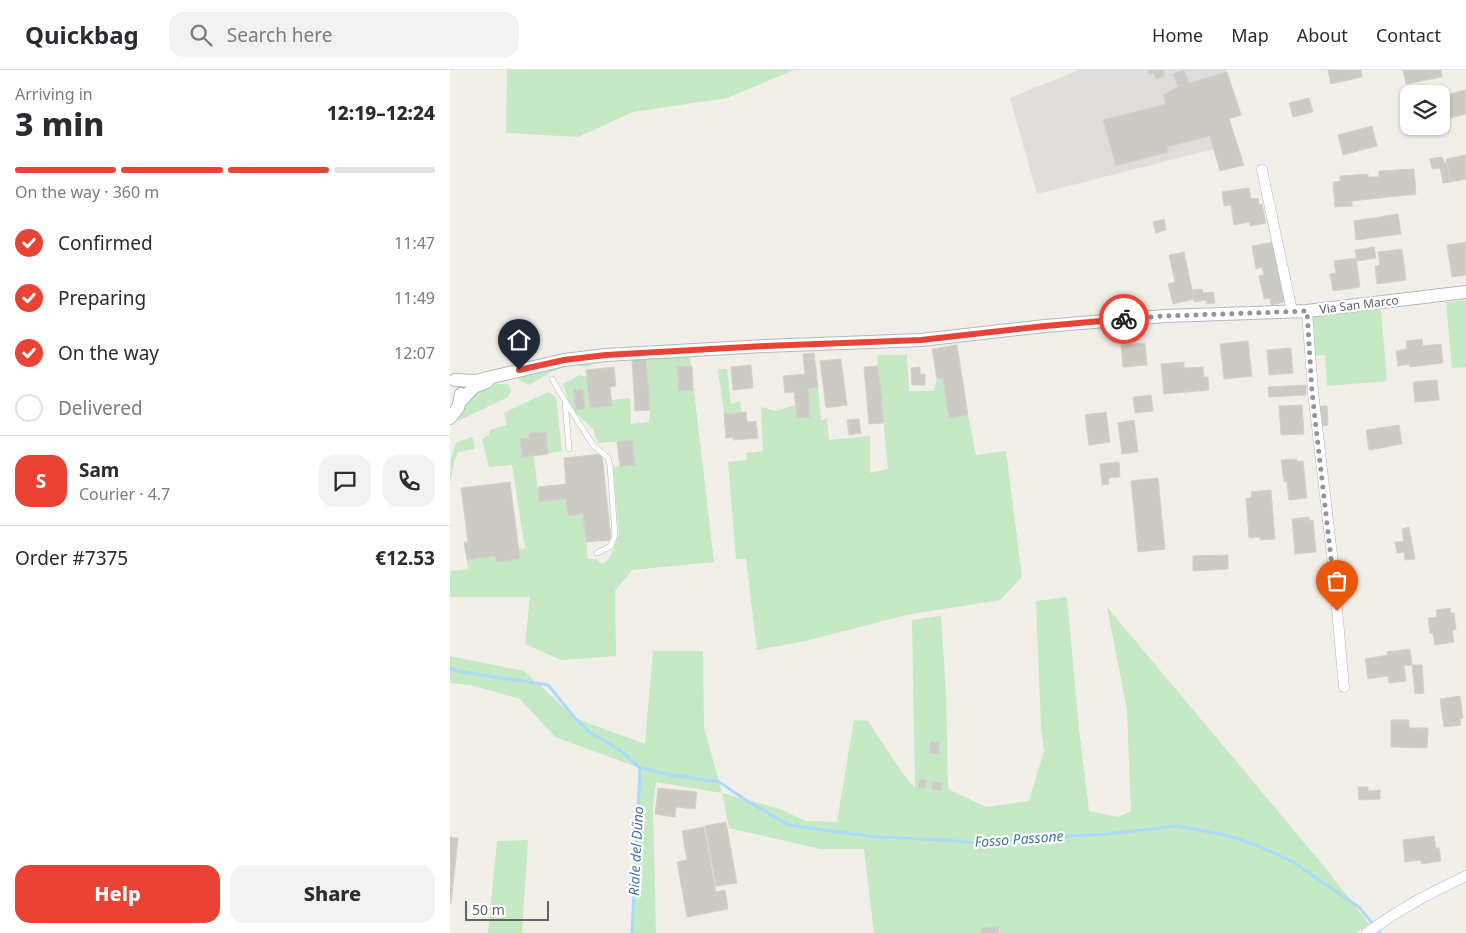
<!DOCTYPE html>
<meta charset="utf-8">
<style>
:root{--surface:#fff;--page:#f2f2f3;--text:#2b2b33;--muted:#7c7c81;--line:#e1e1e2;--accent:#ea4335}
body{margin:0;font-family:"Noto Sans",sans-serif;background:var(--page);color:var(--text);height:100vh;display:flex;flex-direction:column;font-size:19px;white-space:nowrap}
*{box-sizing:border-box;margin:0}
p{font-size:16px;color:var(--muted)}
.icon{flex:none;width:28px;height:28px;fill:none;stroke:currentColor;stroke-width:2;stroke-linecap:round;stroke-linejoin:round}
.map{position:relative;flex:1;overflow:hidden}
.drawer{display:flex;flex-direction:column;background:var(--surface);width:450px}
.drawer>*{flex:none}
.controls{position:absolute;left:950px;top:15px;display:grid;gap:10px}
.controls a{display:grid;place-items:center;width:50px;height:50px;border-radius:10px;background:var(--surface);box-shadow:0 1px 4px #0004;font-size:25px}
.scale{position:absolute;left:15px;bottom:12px;width:84px;box-sizing:border-box;padding-left:5px;border:2px solid #5f6368;border-top:0;font-size:14px;line-height:18px;white-space:nowrap;color:#5f6368;-webkit-text-stroke:4px #fff;paint-order:stroke}
.pin{position:absolute;display:grid;place-items:center;width:42px;height:42px;color:#fff;margin:-51px -21px;border-radius:50% 50% 50% 0;rotate:-45deg;box-shadow:0 0 5px #0007}
.pin .icon{rotate:45deg}
.courier{position:absolute;display:grid;place-items:center;width:50px;height:50px;margin:-25px;border:4px solid #ea4335;border-radius:50%;background:#fff;color:#222;box-shadow:0 1px 6px #0007}
.head em{font-style:normal;font-weight:800}
.head div{display:flex;flex-direction:column-reverse}
.head{display:flex;align-items:center;justify-content:space-between;height:85px;padding:0 15px}
h1{font-size:32px;font-weight:800;line-height:38px}
.bar{display:grid;grid-template-columns:repeat(4,1fr);gap:8px 5px;align-content:center;height:60px;padding:0 15px}
.bar i{height:6px;border-radius:4px;background:var(--line)}
.bar .active{background:var(--accent)}
.bar p{grid-column:span 4}
.line{display:flex;align-items:center;gap:12px;padding:0 15px;border-top:1px solid var(--line)}
.line div{flex:1}
.round{display:grid;place-items:center;flex:none;width:52px;height:52px;border-radius:15px;background:var(--page)}
ol{padding:0 15px;list-style:none}
li{display:flex;align-items:center;gap:15px;height:55px}
li p{margin-inline-start:auto}
li .icon{padding:5px;border-radius:50%;background:var(--accent);color:#fff;stroke-width:4}
li:last-child{color:var(--muted)}
li i{width:28px;height:28px;border:2px solid var(--line);border-radius:50%}
.cta{display:flex;gap:10px;margin-top:auto;padding:10px 15px}
.cta a{flex:1;height:58px;border-radius:15px;background:var(--accent);color:#fff;font-size:20px;font-weight:800;line-height:58px;text-align:center}
.cta a+a{background:var(--page);color:var(--text)}
header{display:flex;align-items:center;gap:30px;box-sizing:border-box;height:70px;padding:0 25px;background:var(--surface);border-bottom:1px solid var(--line)}
header strong{font-size:24px}
nav{display:flex;gap:28px;margin-inline-start:auto;font-size:18px}
.search{width:350px;height:45px;background:var(--page);display:flex;align-items:center;gap:12px;box-sizing:border-box;padding:0 18px;border-radius:15px;color:var(--muted);font-size:19px}
main{display:flex;flex:1;min-height:0}
.map>svg:first-child{display:block}
</style>
<header>
<strong>Quickbag</strong>
<div class="search"><svg class="icon" aria-label="search" viewBox="0 0 24 24"><circle cx="10" cy="10" r="6"/><path d="M15 15l6 6"/></svg>Search here</div>
<nav><a>Home</a><a>Map</a><a>About</a><a>Contact</a></nav>
</header>
<main>
<section class="drawer">
<div class="head"><div><h1>3 min</h1><p>Arriving in</p></div><em>12:19–12:24</em></div>
<div class="bar"><i class="active"></i><i class="active"></i><i class="active"></i><i></i><p>On the way · 360 m</p></div>
<ol>
<li><svg class="icon" aria-label="check" viewBox="0 0 24 24"><path d="M5 12l5 5 9-10"/></svg>Confirmed<p>11:47</p></li>
<li><svg class="icon" aria-label="check" viewBox="0 0 24 24"><path d="M5 12l5 5 9-10"/></svg>Preparing<p>11:49</p></li>
<li><svg class="icon" aria-label="check" viewBox="0 0 24 24"><path d="M5 12l5 5 9-10"/></svg>On the way<p>12:07</p></li>
<li><i></i>Delivered</li>
</ol>
<div class="line" style="height:90px"><b class="round" style="background:var(--accent);color:#fff">S</b><div><b>Sam</b><p>Courier · 4.7</p></div><a class="round"><svg class="icon" aria-label="chat" viewBox="0 0 24 24"><path d="M4 5h16v11H9l-5 4z"/></svg></a><a class="round"><svg class="icon" aria-label="phone" viewBox="0 0 24 24"><path d="M5 4h4l2 5-3 2q2 4 5 5l2-3 5 2v4C11 20 4 13 5 4z"/></svg></a></div>
<div class="line" style="height:65px"><div>Order #7375</div><b>€12.53</b></div>
<div class="cta"><a>Help</a><a>Share</a></div>
</section>
<div class="map">
<svg width="1016" height="863" viewBox="0 0 1016 863">
<rect width="100%" height="100%" fill="#f1efe8"/>
<!-- industrial -->
<path fill="#e0deda" d="M629 0H776L792 45 779 49 794 95 770 101 764 79 587 124 560 28Z"/>
<!-- green -->
<path fill="#c5e8c5" d="M57 0H344L277 28 183 42 128 67 56 63Z
M1016 230V297L1002 298 996 232Z
M931 240 937 311 877 316 875 285 862 286 859 246Z
M427 285H457L459 321H484L487 309 493 308 518 345 526 385 556 381 572 507 550 530 456 545 356 571 307 580 296 489H286L278 392 297 390 296 383 313 381 311 337 326 341 346 335 347 348 360 347 358 319 368 317 371 350 377 349 379 370 420 366V403L438 399Z
M240 287 264 492 182 500 165 521 166 586 111 590 75 574 80 527H0V501L18 499 17 490 45 486 46 492 70 489 68 479 75 478 62 395 39 397 32 369 39 365V360L57 355 54 343 98 322 106 327 112 381 84 386 89 432 116 429 118 446 133 444 138 489H146L152 494 158 490 163 481 169 463 163 396 170 397 184 395 182 371 148 373 143 359 126 343 119 332 113 314 130 305 137 307 161 330 180 328 181 354 199 352 200 340 196 288Z
M153 290 136 297 124 295 115 297 101 302 79 315 69 310 67 306 103 296Z
M268 299H277L281 334 290 331 291 342 274 344Z
M44 314H58L61 320 58 327 8 351C19 327 18 325 44 314Z
M21 367 23 369 25 379 8 382 4 391 0 415 1 389 6 373Z
M617 527 629 659 639 741 668 747 681 741 677 640 657 537 877 800 919 854 906 863H550L549 857H531V863H424L414 779H370L279 758 272 723 206 712 203 737 206 863H182L190 698 105 667 70 629 21 615 0 613V586L74 601 125 648 195 674 203 581H253L254 657 272 723 330 739 356 751 387 752 404 650 418 651 451 701 465 718 462 550 491 546 496 624 498 719 536 737 579 731 594 681 591 658 586 531Z
M78 770 72 863H38L47 771Z"/>
<g fill="none" stroke-linecap="round" stroke-linejoin="round">
<!-- stream -->
<path stroke="#aadaff" stroke-width="3" d="M0 599 18 603 98 615 125 648 138 661 171 681 190 698 222 705 269 712 296 730 338 755 426 767 493 770 539 774 604 767 657 764 728 756 776 765 809 776 843 792 909 837 930 863
M182 863 190 698"/>
</g>
<!-- building -->
<path fill="#cccac5" stroke="#d6d1c6" d="M697 0H713L715 6 706 9 703 3 699 4Z
M734 0 739 13 728 17 723 4Z
M878 0H911L912 7 881 14Z
M953 0H991L992 7 956 14Z
M777 2 791 45 779 49 794 95 770 101 760 66 717 77 718 82 666 96 653 50 716 34 713 25 728 17 739 13Z
M1016 20V44L1000 48 995 25Z
M859 28 863 42 843 47 839 33Z
M922 56 927 76 893 85 888 65Z
M1016 85V109L1001 112 996 89Z
M992 87 995 93H997L1001 112 993 113 990 98 982 99 980 89Z
M964 99 966 124 902 131V136L885 137 883 112 890 111V106L918 104V107H929V101Z
M799 118 801 129 808 128 809 135 812 134 816 153 800 156V152L784 155 781 135 774 136 772 122Z
M948 144 951 164 906 170 904 151Z
M714 149 716 160 706 163 703 152Z
M823 172 835 232 821 235 820 228 814 229 809 206 814 205 812 197 806 199 802 176Z
M1016 172V205L1002 207 997 175Z
M924 177 926 188 907 191 905 180Z
M952 179 956 210 927 214 925 196 930 195 928 182Z
M734 182 744 229 723 234 718 214 725 212 719 185Z
M906 188 910 217 883 221 880 204 886 203 884 191Z
M752 219 753 223 763 222 765 233 756 234V230L744 232 742 220Z
M972 269 973 276 991 274 993 293 960 297V294L948 296 946 281 957 279 956 271Z
M798 271 802 306 774 309 770 274Z
M695 273 697 295 673 297 671 275Z
M507 275 518 345 499 348 493 308 487 309 482 279Z
M841 278 843 303 819 305 817 280Z
M364 283 368 317 358 319 360 347 347 348 344 322 335 323 333 306 355 304 353 284Z
M196 288 200 340 185 341 182 289Z
M391 289 397 335 376 338 370 291Z
M734 292V298L753 297 754 307H758L759 320 714 324 711 294Z
M301 295 303 318 283 320 281 297Z
M242 296 243 320 229 321 227 297Z
M428 296 434 353 419 354 414 297Z
M164 297 166 316 160 317 162 336 140 338 136 300Z
M470 297V304H475V315H462L461 298Z
M987 310 989 330 965 332 963 312Z
M856 315V325L819 327 818 317Z
M133 319 135 339 126 340 123 320Z
M701 325 703 341 685 343 683 327Z
M852 335 854 364 831 365 829 336Z
M868 336H877L878 355 869 356Z
M296 342 297 352 306 351 308 368 283 370V367L276 368 274 344Z
M656 342 660 372 639 375 635 345Z
M409 349 411 363 399 365 397 350Z
M684 350 688 382 672 384 668 353Z
M949 355 952 374 919 380 916 360Z
M96 362 98 384 72 387 70 369 79 368V363Z
M182 370 185 395 170 397 167 372Z
M152 384 161 470 136 472 133 444 118 446 116 429 89 432 88 417 116 414 114 388Z
M847 389V392L853 391 857 428 839 430 837 412H834L831 390Z
M669 392 670 407 658 408 659 414 652 415 650 394Z
M708 408 715 479 688 482 681 411Z
M60 412 70 489 46 492 45 486 17 490 14 472H18L11 418Z
M821 420 825 469 810 470V467L799 468 796 428H802L801 422Z
M859 447V451L863 450 866 482 845 484 842 449Z
M959 457 965 489 955 490 954 482 947 483 945 472 954 471 952 459Z
M778 485V499L743 501V486Z
M1000 538 1001 543H1004L1006 559 1002 560 1004 572 985 575 983 563H980L978 548 987 547 986 540Z
M960 579 962 595 954 596 956 611 939 613 938 606 918 609 915 589 938 585 937 582Z
M962 595H972L974 623 965 624Z
M1010 626 1013 648 1010 649 1011 655 994 657 990 629Z
M941 650H959V658H978L977 678 941 677Z
M480 672H489V684L480 683Z
M469 709 476 710V718L468 717Z
M482 712 491 713V720H482Z
M908 717H918V721L930 720V729L909 730Z
M208 718 247 722 245 739 226 737 225 747 205 744Z
M276 752 287 813 266 816 255 756Z
M254 757 266 822 275 820 278 839 237 847 227 792 237 790 232 761Z
M984 766 986 778H989L991 791 971 794V790L955 792 953 770Z
M0 767 8 768 1 834H0Z
M549 857V863H531V858Z"/>
<g fill="none" stroke-linecap="round" stroke-linejoin="round">
<defs>
<path id="service" d="M102 309 115 331 119 379
M115 331 143 375 158 388 160 395 165 465 161 476 147 483"/>
<path id="minor" d="M812 100 842 241
M857 241 863 322 882 485 894 617
M917 863C949 839 980 823 1016 806"/>
<path id="tertiary" d="M5 310 25 311 114 290 156 285 315 276 471 270 595 256 715 246 857 241 1016 222
M10 332 24 317 37 312
M0 348 8 338 11 324"/>
</defs>
<!-- service casing -->
<use href="#service" stroke="#b5b8bc" stroke-width="6"/>
<!-- minor casing -->
<use href="#minor" stroke="#b5b8bc" stroke-width="11"/>
<!-- tertiary casing -->
<use href="#tertiary" stroke="#b5b8bc" stroke-width="14"/>
<!-- service -->
<use href="#service" stroke="#fff" stroke-width="5"/>
<!-- minor -->
<use href="#minor" stroke="#fff" stroke-width="10"/>
<!-- tertiary -->
<use href="#tertiary" stroke="#fff" stroke-width="12"/>
</g>
<g fill="none" stroke-linecap="round" stroke-linejoin="round">
<!-- done -->
<path stroke="#929495" stroke-width="5" stroke-dasharray="0 9" d="M674 249 715 246 857 241 862 322 887 541"/>
<!-- route -->
<path stroke="#ea4335" stroke-width="6" d="M69 300 114 290 156 285 315 276 471 270 595 256 674 249"/>
</g>
<g text-anchor="middle" stroke-width="4.5" stroke-linejoin="round" paint-order="stroke">
<!-- street labels -->
<g font-size="12" fill="#5f6368" stroke="#fff">
<text transform="translate(909 235) rotate(-7)" y="4">Via San Marco</text>
</g>
<!-- water labels -->
<g font-size="14" font-style="italic" fill="#4174aa" stroke="#fff">
<text transform="translate(569 769) rotate(-4)" y="5">Fosso Passone</text>
<text transform="translate(186 781) rotate(-87)" y="5">Riale del Dűno</text>
</g>
</g>
</svg>
<div class="controls">
<a><svg class="icon" aria-label="layers" viewBox="0 0 24 24"><path d="M12 4l9 5-9 5-9-5zM3 14l9 5 9-5"/></svg></a>
</div>
<div class="scale">50 m</div>
<div class="pin" style="left:887px;top:541px;background:#ea580c"><svg class="icon" aria-label="bag" viewBox="0 0 24 24"><path d="M5 8h14l-1 12H6zM9 8a3 3 0 0 1 6 0"/></svg></div>
<div class="pin" style="left:69px;top:300px;background:#1f2937"><svg class="icon" aria-label="home" viewBox="0 0 24 24"><path d="M3 11l9-7 9 7M6 9v11h12V9"/></svg></div>
<div class="courier" style="left:674px;top:249px"><svg class="icon" aria-label="bike" viewBox="0 0 24 24"><circle cx="6" cy="16" r="4"/><circle cx="18" cy="16" r="4"/><path d="M6 16l4-8h5l3 8M10 8l3 8H6M13 5h3"/></svg></div>
</div>
</main>
